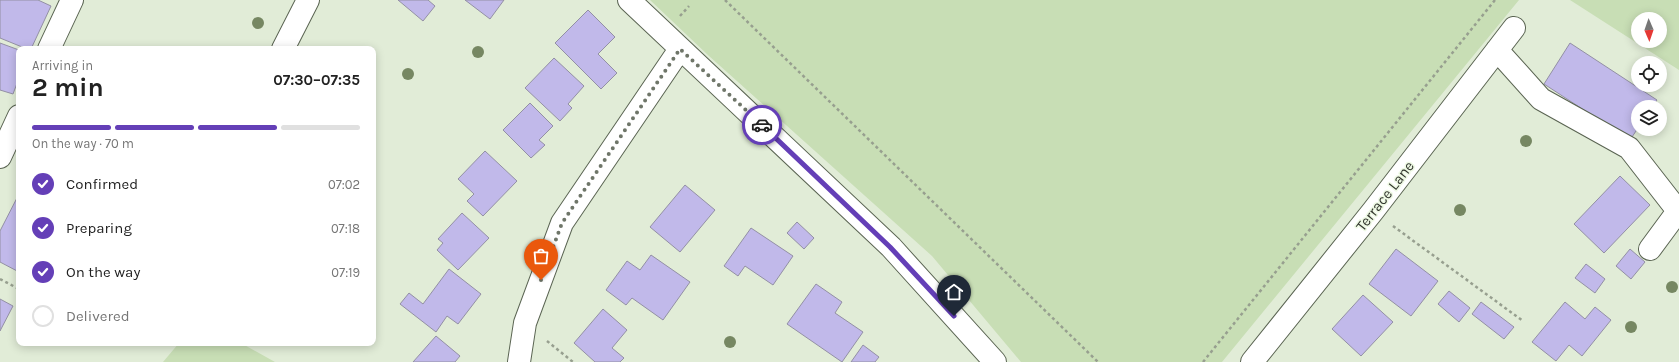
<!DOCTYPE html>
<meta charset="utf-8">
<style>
:root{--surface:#fff;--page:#f6f6f6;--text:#222;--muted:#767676;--line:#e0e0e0;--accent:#643fb7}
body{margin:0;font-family:Karla,sans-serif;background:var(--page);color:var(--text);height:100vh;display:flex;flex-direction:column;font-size:15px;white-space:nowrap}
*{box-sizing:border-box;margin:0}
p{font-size:13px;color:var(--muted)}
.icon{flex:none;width:22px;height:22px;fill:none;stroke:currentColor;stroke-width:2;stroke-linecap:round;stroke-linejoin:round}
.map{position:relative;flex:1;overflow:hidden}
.side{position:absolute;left:16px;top:46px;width:360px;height:300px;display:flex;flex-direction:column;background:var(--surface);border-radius:8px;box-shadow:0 2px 10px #0003}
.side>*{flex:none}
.needle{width:26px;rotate:178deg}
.fabs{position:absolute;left:1631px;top:12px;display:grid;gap:8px}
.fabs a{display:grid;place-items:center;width:36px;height:36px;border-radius:50%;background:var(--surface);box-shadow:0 2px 10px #0003;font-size:20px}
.pin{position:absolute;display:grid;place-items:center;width:34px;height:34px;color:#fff;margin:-41px -17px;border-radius:50% 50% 50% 0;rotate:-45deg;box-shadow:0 0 4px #0007}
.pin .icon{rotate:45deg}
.courier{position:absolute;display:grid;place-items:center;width:40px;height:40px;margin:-20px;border:3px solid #643fb7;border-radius:50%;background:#fff;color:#222;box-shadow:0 1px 5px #0007}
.head em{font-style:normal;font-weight:700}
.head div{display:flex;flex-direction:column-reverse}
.head{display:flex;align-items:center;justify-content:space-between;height:68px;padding:0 16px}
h1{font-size:26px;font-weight:700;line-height:30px}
.bar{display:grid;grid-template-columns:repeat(4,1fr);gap:6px 4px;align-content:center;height:48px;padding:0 16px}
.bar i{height:5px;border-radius:3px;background:var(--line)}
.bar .on{background:var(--accent)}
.bar p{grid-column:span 4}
ol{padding:0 16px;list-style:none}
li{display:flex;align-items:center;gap:12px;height:44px}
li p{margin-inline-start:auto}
li .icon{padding:4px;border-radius:50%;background:var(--accent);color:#fff;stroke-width:4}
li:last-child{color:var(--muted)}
li i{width:22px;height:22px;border:2px solid var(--line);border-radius:50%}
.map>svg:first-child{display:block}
</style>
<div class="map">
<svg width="1679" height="362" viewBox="0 0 1679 362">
<rect width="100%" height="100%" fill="#e1ecd7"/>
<!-- green -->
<path fill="#c8deb5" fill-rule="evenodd" d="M650 0H1519L1222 362H1021L932 256 709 56Z
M1570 0H1679V70ZM1638 19H1660V41H1638Z
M179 343H241L275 362H163Z"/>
<!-- building -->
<path fill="#c1b9ea" stroke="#9390a4" d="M0 0H38L51 6 31 49H27L0 38Z
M398 0H428L435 6 423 21Z
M465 0H504L490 19Z
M588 10 615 37 598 54 617 73 601 89 555 43Z
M0 43 19 50V78L13 94 0 90Z
M1570 43 1657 100 1652 107H1638V128L1630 140 1544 84Z
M554 58 584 86 568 104 572 108 560 121 525 88Z
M530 103 553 126 539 140 545 145 531 158 503 130Z
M485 151 517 181 483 216 467 201 474 194 458 179Z
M1620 176 1650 205 1604 253 1574 224Z
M685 185 715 210 680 252 650 227Z
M19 194V272L0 262V231Z
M462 213 489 238 458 270 437 250 443 243 438 239Z
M797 222 814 238 804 249 787 233Z
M751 228 793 256 773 285 745 266 738 276 724 266Z
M1396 249 1438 281 1411 316 1369 284Z
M1630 249 1645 262 1631 279 1616 266Z
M651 255 690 282 663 320 632 298 626 305 606 290 627 261 640 270Z
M1586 264 1605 279 1595 293 1575 278Z
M449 269 481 294 458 324 447 316 436 332 400 304 409 293 423 304Z
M816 284 842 302 835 313 863 332 842 362 787 324Z
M1449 291 1470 308 1459 322 1438 304Z
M1363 295 1393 322 1361 356 1332 329Z
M0 299 13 306 0 331Z
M1481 302 1514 327 1504 339 1472 314Z
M1565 302 1585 319 1595 307 1611 320 1582 356 1569 345 1556 361 1532 342Z
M603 309 627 330 612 348 624 358 620 362H595L574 343Z
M436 336 460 356 455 362H413Z
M863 345 879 357 875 362H851Z"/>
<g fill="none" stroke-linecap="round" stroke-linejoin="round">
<defs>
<path id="minor" d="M629 0 891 247 995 362
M49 49 72 0
M283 49 308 0
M1497 50 1541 99 1629 148 1678 211 1650 249
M0 157 19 116
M519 362 525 323 562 223 680 49
M1252 362 1373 211 1514 28"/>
</defs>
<!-- minor casing -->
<use href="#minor" stroke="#5a6452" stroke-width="24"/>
<!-- path -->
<path stroke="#979f8f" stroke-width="2.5" stroke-dasharray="3 3" stroke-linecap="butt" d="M725 0 1098 362
M680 16 689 6
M1393 226 1523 321
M0 279 19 289
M547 341 573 362
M1203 362 1495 0"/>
<!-- minor -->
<use href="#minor" stroke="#fff" stroke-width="22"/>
</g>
<!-- trees -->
<g fill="#768762">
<circle cx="258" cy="23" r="6"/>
<circle cx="478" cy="52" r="6"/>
<circle cx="408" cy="74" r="6"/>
<circle cx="1526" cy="141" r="6"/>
<circle cx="1460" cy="210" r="6"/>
<circle cx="1672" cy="287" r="6"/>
<circle cx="1631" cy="327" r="6"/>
<circle cx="730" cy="342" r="6"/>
</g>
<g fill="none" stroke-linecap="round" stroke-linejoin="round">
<!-- done -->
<path stroke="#6f7669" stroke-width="4" stroke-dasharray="0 7.2" d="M541 280 562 223 680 49 762 125"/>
<!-- route -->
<path stroke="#643fb7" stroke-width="5" d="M762 125 890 247 954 316"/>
</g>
<g text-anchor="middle" stroke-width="3" stroke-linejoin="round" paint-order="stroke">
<!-- street labels -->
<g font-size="15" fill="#32362e" stroke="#eef9e4">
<text transform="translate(1385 196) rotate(-52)" y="5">Terrace Lane</text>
</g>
</g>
</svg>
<div class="fabs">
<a><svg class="needle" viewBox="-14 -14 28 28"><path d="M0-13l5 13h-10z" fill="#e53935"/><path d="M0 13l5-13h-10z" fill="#767676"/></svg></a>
<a><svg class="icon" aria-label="locate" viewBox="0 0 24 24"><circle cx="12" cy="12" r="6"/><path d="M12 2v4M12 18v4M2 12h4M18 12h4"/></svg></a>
<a><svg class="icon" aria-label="layers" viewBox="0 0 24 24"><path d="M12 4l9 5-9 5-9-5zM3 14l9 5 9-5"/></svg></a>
</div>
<div class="pin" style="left:541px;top:280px;background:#ea580c"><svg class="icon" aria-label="bag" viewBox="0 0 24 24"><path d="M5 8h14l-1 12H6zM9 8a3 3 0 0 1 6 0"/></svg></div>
<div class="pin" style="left:954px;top:316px;background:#1f2937"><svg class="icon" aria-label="home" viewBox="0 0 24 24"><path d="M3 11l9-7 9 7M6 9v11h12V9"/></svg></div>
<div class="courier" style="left:762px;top:125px"><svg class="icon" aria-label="car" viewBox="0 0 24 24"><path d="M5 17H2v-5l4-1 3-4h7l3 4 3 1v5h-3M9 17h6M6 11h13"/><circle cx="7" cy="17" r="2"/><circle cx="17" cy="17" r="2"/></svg></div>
<section class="side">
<div class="head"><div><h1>2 min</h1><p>Arriving in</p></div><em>07:30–07:35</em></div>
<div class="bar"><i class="on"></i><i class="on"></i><i class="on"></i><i></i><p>On the way · 70 m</p></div>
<ol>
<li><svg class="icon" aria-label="check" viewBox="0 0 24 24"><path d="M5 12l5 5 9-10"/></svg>Confirmed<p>07:02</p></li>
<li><svg class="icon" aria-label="check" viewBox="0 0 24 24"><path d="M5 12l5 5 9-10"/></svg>Preparing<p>07:18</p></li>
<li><svg class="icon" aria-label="check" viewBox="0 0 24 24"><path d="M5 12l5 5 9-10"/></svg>On the way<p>07:19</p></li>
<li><i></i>Delivered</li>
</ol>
</section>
</div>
